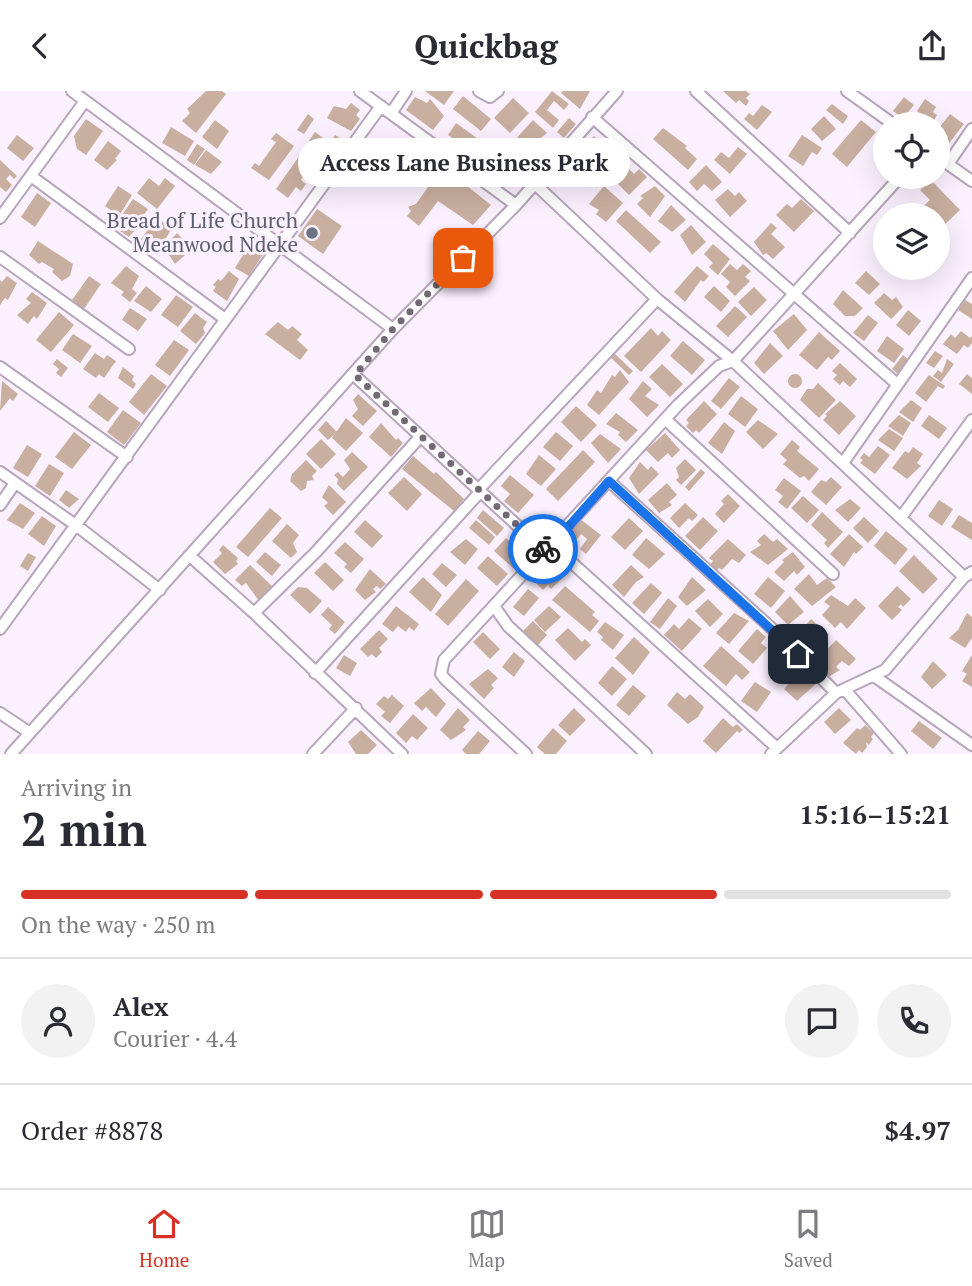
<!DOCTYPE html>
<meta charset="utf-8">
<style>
:root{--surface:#fff;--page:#f2f2f3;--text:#2b2b33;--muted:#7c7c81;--line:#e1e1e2;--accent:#d93025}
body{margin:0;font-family:"PT Serif",serif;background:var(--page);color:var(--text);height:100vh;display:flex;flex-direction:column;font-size:26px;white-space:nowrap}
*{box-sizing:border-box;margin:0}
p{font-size:23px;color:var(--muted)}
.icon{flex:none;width:38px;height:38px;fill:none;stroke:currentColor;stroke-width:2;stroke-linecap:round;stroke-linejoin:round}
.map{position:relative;height:663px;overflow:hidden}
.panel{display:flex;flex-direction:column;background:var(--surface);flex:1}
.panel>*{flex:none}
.controls{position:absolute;left:873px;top:21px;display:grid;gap:14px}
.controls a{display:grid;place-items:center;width:77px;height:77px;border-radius:50%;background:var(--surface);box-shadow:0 7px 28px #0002;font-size:35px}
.pin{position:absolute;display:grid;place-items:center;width:60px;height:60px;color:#fff;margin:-30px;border-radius:14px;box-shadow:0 4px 10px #0006}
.courier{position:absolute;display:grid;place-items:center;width:70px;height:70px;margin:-35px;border:5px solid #1a73e8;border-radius:50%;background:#fff;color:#222;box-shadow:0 2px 9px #0007}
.bubble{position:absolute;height:49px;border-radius:24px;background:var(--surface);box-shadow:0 7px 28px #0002;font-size:23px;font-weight:700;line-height:49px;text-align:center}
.summary em{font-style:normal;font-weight:700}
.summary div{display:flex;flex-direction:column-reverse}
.summary{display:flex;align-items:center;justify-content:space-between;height:119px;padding:0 21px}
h1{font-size:46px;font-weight:700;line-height:52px}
.bar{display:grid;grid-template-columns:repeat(4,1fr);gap:10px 7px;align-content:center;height:84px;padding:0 21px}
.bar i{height:9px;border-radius:5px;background:var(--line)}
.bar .current{background:var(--accent)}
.bar p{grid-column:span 4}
.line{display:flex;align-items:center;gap:18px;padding:0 21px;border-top:2px solid var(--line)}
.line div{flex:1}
.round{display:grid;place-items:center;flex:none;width:74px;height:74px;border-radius:37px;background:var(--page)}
header{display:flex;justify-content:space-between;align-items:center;height:91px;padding:0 21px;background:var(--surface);font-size:32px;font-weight:700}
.dock{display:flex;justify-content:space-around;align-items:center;height:98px;border-top:2px solid var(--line);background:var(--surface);font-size:19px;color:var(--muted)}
.dock a{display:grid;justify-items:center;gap:4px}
.dock .current{color:var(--accent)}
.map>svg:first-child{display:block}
</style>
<header><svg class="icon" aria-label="back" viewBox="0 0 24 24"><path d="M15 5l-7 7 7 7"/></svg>Quickbag<svg class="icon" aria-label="share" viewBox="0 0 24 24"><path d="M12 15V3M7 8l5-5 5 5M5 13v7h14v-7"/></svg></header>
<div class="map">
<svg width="972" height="663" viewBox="0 0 972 663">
<rect width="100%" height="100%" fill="#fbf0fe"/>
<!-- building -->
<path fill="#c9afa0" d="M206 0H222L226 3 196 42 182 30 190 22 187 18Z
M425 0H454L444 14Z
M552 0 569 13 564 19 554 10 547 19 559 29 553 37 535 21Z
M563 0H590L580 18 561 2Z
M723 0H746L750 3 746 7 749 10 746 15 739 9 736 12Z
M463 5 491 28 481 40 453 18Z
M415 6 427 12 430 8 444 25 433 39 406 19Z
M904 6 914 14 903 27 893 20Z
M513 7 529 22 510 42 494 27Z
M925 8 936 16 933 21 937 24 932 33 919 32 923 25 917 20Z
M351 12 360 19 356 24 360 28 351 40 327 27 334 15 346 18Z
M832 13 848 25 843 33 826 19Z
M762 14 772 21 757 39 744 28 749 22 753 25Z
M308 23 314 28 304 43 297 39Z
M950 23 964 33 947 55 938 48V38Z
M824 25 836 38 822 50 811 38Z
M569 27 576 33 564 47 557 41Z
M86 28 103 40 86 64 77 58 74 45Z
M215 29 229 40 217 58 202 46Z
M533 29 547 42 529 56 532 59 527 64 513 51Z
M861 29 876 41 847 76 832 63Z
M456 32 481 50 477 56 474 55 471 60 448 44Z
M171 36 194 50 185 65 162 52Z
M663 37 687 55 685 57 697 68 688 79 653 48Z
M315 41 330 52 335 44 343 49 331 66 309 50Z
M276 42 294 55 269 89 251 77 255 72 259 75 276 51 271 48Z
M17 44 34 57 23 70 7 57Z
M802 44 822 57 817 64 812 61 803 75 788 65Z
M594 45 609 60 612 57 618 63V69L606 81 588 63 586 66 579 60Z
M108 50 121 60 115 68 117 69 107 79 94 69Z
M197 53 205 58 194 74 187 69Z
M738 56 747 63 730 83 714 69 721 61 729 67Z
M206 59 222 71 211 83 195 74Z
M499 61 524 85 517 92 512 87 507 92 487 73Z
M300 64 312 73 301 89 306 93 301 100 296 96 288 107 276 98Z
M573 66 595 91 590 96 584 91 581 93 575 83 571 86 562 77Z
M0 69 17 85 14 88 10 84 6 88 12 94 6 101 0 96Z
M706 74 722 91 712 100 704 93 697 100 689 91Z
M628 77 634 83 639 78 647 86 629 104 615 90Z
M438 82 451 92 456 86 491 114 473 134 438 110 419 135 407 125 411 120 408 116 416 113Z
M149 87 159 95 165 87 175 95 157 118 137 102Z
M931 89 960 119 938 140V124H914L930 109 920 99Z
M118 95 132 104 119 125 105 115Z
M604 95 623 112 606 131 596 123 599 119 589 113Z
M655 95 665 105 650 126 637 113 643 107 640 105Z
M728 98 735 105 739 101 747 110 730 126 715 109Z
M37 102 51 112 35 136 21 126Z
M133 108 148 118 143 125 145 128 129 146 114 136Z
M801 108 814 120 794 141 776 124 787 113 792 117Z
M671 114 686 129 672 141 658 130Z
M317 118 342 135 323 163 298 145Z
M626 119 661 151 650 162 616 130Z
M157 127 172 137 157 162 140 149 147 140 146 136Z
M771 132 777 137 771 143 785 156 773 168 766 162 763 164 754 151Z
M691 134 706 151 692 164 680 144Z
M177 142 192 158 175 173 167 161 172 155 168 152Z
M38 150 73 173 70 185 62 190 52 181 54 178 42 171 39 173 29 164Z
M251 151 265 160 249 185 235 177Z
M713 153 730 168 718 184 709 176 713 172 704 163Z
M730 173 737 179 743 173 751 180 745 186 750 190 735 205 726 196 730 191 721 183Z
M126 175 139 185 132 198 137 202 130 211 121 204 124 201 111 192Z
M697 175 709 185 703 191 701 189 685 211 674 201Z
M229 180 239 188 227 210 213 200 216 196 213 194 218 188 221 190Z
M866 180 880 193 869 204 855 192Z
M7 185 17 192 8 209 5 207 0 214V189L2 191Z
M89 185 101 193 84 218 72 209Z
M146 195 162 208 151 221 134 210Z
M714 195 730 210 721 221 704 206Z
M754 196 767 209 751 225 738 211Z
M843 199 863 217 855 225H845L833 213Z
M32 201 47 212 37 228 34 225 28 233 17 224 31 212 26 208Z
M884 202 892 209 896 206 903 216 891 228 874 212Z
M176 204 193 216 178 236 161 224Z
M965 209 972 213V228L958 219Z
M735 215 747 226 728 246 716 235Z
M130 217 147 228 138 240 122 229Z
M908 219 921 230 909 245 896 234Z
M59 221 74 234 51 261 36 249Z
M195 222 207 231 203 237 205 242 196 253 180 240Z
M794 223 807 239 788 259 773 240Z
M868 224 878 232 864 250 853 242Z
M278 231 288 239 292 235 302 243 297 249 308 259 300 269 265 243Z
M651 237 658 245 662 240 671 249 641 281 624 265Z
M961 240 970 247 972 245V252L968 257 964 254 957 263 943 253 951 243 955 247Z
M819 241 840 260 832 269 828 266 817 279 799 264Z
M73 243 92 255 80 272 62 259Z
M887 245 904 258 894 272 877 260Z
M174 249 189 259 170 285 155 274Z
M683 250 705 269 692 284 670 265Z
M770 252 783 265 764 283 754 272Z
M935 260 943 265 934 277 926 272Z
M613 261 633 280 629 284 609 265Z
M95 262 104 268 107 264 116 270 104 287 99 283 96 287 83 278Z
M903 264 910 270 899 284 892 278Z
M57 268 68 277 61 286 56 282 59 278 53 273Z
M947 268 954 273 941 291 933 285 938 279 942 282Z
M840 272 857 288 850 296 843 290 840 294 833 288 837 284 832 280Z
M662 273 683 293 670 306 649 286Z
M123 276 134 285 132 289 136 293 133 298 118 287Z
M620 279 629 291 599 324 587 314 597 299 601 302 612 284 615 286Z
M788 290a7 7 0 1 1 14 0a7 7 0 1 1-14 0Z
M151 283 167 295 144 324 129 311Z
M967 283 972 287V303L959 293Z
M929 284 945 295 943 298 938 295 926 311 915 302Z
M729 287 740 296 721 318 711 310Z
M2 290 18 303 13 310 10 307 0 320Z
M643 290 652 298 645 305 659 314 647 326 629 308Z
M818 292 836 309 819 327 800 309 807 298H813Z
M99 302 119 317 108 331 88 316Z
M358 303 377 320 363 335 352 325 358 318 353 309Z
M741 305 758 318 745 336 728 323Z
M911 309 922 317 913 331 899 321Z
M704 310 717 323 699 342 696 339 693 342 686 335 689 332 686 329Z
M840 310 856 325 839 344 823 329 827 325 825 323Z
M576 315 597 334 581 351 561 331Z
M123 319 141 332 124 354 107 341Z
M616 322 638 339 626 351 618 344 620 341 606 333Z
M899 324 911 332 903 345 888 335Z
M929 324 947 337 939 348 921 335Z
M346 327 363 342 346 360 332 347Z
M758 329 778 343 763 358 746 341Z
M326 330 337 341 328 349 318 339Z
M724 331 735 340 722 363 708 352Z
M381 332 396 349 398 347 403 352 391 366 369 346Z
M889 338 903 347 894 360 878 349Z
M74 341 91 354 72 378 55 366Z
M556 341 573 355 560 370 543 356Z
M665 342 680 359 672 367 668 362 658 371 646 359Z
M600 343 621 358 608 372 591 352Z
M321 348 336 363 321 378 306 363Z
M792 349 800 356 797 360 819 378 809 390 804 385 800 387 783 373 787 369 780 363Z
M27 354 42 363 28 386 13 377Z
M878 355 890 364 875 383 860 372 863 369 860 367 864 362 869 366Z
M913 356 923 363 917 372 921 375 907 388 892 377 905 360 909 362Z
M583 359 595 371 558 410 546 398Z
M352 361 368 376 344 400 337 393 338 388 334 384 338 381 343 386 350 378 344 369Z
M539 364 556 378 541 395 526 383Z
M413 365 434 383 436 381 464 408 454 420 402 378Z
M685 368 696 379 681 394 676 389 679 386 676 377Z
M306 369 317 380 312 385 314 389 307 390 306 397 301 400 290 390 292 383Z
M640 371 648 379 651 375 659 383 639 403 629 387Z
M49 373 64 382 50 405 35 395Z
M701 378 705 382 689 400 685 396Z
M510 384 534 404 518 422 504 410 510 403 501 395Z
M404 386 422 403 407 420 388 402Z
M831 386 842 396 826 414 811 401 821 389 826 391Z
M784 387 801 400 787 418 778 411 783 405 775 399Z
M667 392 677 404 669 411 672 414 659 422 648 409Z
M329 394 346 411 333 424 324 415 328 412 322 406Z
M66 399 79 408 69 417 59 409Z
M728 403 740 415 724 432 715 423 724 413 721 410Z
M803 405 819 419 807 432 791 417Z
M850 408 861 417 848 431 835 419Z
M939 409 953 418 942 435 928 425Z
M20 412 35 422 23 438 7 429Z
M685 412 698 424 692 430 689 427 679 437 670 427Z
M270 417 282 427 248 466 236 456Z
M483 419 504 437 497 445 477 427Z
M822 421 843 441 828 457 824 452 827 449 811 434Z
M959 424 972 432V449L951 436Z
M42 425 56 435 44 455 28 443Z
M703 426 718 440 700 459 685 445Z
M864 426 879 440 868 452 853 437Z
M629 427 643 440 625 459 611 446Z
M580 428 601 444 586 463 580 458 587 448 581 443 574 452 565 446Z
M365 429 383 445 372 457 354 441Z
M476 429 495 446 489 454 469 437Z
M287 433 299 444 293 452 297 461 291 467 272 450Z
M886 440 908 458 895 474 874 455Z
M764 443 773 451 777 448 788 458 768 474 750 461 761 454 757 450Z
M849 443 863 456 856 463 854 461 844 476 830 463Z
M506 447 525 464 513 477 494 460Z
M646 447 665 463 649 478 632 464Z
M466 448 478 458 465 474 450 461Z
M728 448 746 464 739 472 732 468 722 479 719 477 716 480 710 474 713 470 709 467Z
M345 451 364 468 351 482 344 476 347 473 334 462Z
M223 454 238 467 236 470 238 473 225 483 213 471 222 462 219 459Z
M265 461 281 474 272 485 256 471Z
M793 461 805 476 797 484 794 480 784 490 774 481 784 471 782 469Z
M28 462 36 466 28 480 20 475Z
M914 464 938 488 923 503 899 480Z
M488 465 508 483 497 495 477 477Z
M325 471 344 489 333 500 314 482Z
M442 472 457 484 446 496 432 483Z
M546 472 554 480 559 476 567 483 551 498 548 494 543 499 535 491 538 488 534 484Z
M250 474 273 496 259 510 246 492 242 495 235 489Z
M631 474 644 486 636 491 624 506 612 494Z
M370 478 386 493 380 498 377 495 373 498 376 501 365 509 355 499Z
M809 483 817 494 827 487 836 496 812 515 794 498Z
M423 486 442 504 431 521 409 501Z
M692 486 706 499 687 515 678 506Z
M768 486 785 500 771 517 754 503Z
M466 488 479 500 448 535 435 523Z
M651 492 662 502 644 523 632 512Z
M565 495 595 521 592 524 599 530 590 541 552 509Z
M897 495 911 508 903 516 901 513 898 516 902 519 892 529 878 515Z
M298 496 307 497 322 510 310 523 290 504Z
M528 498 539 507 524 525 513 516Z
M831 504 848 515 855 507 866 517 847 538 841 531 835 537 822 524 830 515 824 511Z
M790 505 804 521 788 534 775 521Z
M668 507 677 515 660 538 650 531Z
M708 508 723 523 710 536 695 520Z
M396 515 419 533 414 540 409 536 406 541 398 535 393 541 382 533Z
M549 515 561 526 545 541 534 529Z
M328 516 345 531 335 543 329 538 332 534 321 524Z
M734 522 749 530 729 553 716 542Z
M967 522 972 526V547L965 557 949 547 958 539Z
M689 527 702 538 682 560 664 544 674 533 679 538Z
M811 528 829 544 821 554 800 541Z
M533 530 547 544 538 554 523 540Z
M605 531 624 544 613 559 601 549 603 546 597 541Z
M568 537 582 551 585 548 591 554 575 570 555 549Z
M757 538 766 546 761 552 767 557 753 573 738 560Z
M379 539 388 548 379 557 382 561 376 567 372 563 368 566 360 558Z
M483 541 500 558 490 568 473 551Z
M634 546 650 561 633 584 615 567Z
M836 549 856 568 849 575 842 570 836 576 840 579 827 587 812 574Z
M721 555 750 581 742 589 736 583 726 595 703 575Z
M514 561 525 570 514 586 502 576Z
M344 564 357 572 350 585 336 577Z
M972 564V596L962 590 967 583 962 580Z
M933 570 947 584 932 598 921 586Z
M612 575 627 588 612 605 598 592Z
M805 575 820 589 797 610 784 598Z
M488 578 498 587 491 594 494 597 484 608 469 593Z
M755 591 771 601 757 621 741 610Z
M633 594 646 605 629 625 616 614Z
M431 597 446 613 436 626 426 616 422 620 414 612Z
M677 601 685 608 690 603 704 616 698 626 688 633 667 614Z
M392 604 404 615 390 632 381 625 385 621 376 613 384 605 388 608Z
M458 617 470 629 463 636 466 639 451 649 440 639Z
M574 617 586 629 570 645 558 634Z
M839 617 851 629 835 643 824 631Z
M413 623 428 637 417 649 412 645 406 652 396 642Z
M723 627 733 636 737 633 743 639 739 642 737 640 716 662 703 650Z
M919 630 942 647 933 658 911 640Z
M865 634 874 642 871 646 873 648 869 654 866 651 867 656 862 662 859 659 856 663 843 652 857 637 860 639Z
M553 637 567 650 556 663H545L537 656Z
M361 639 377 654 368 663H356L348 651Z
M478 640 490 650 479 663H466L462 659Z"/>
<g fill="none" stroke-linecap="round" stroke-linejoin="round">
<defs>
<path id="minor" d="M72 0 393 238
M360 0 516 114
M479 0 490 6 498 0
M696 0 850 142
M847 0 893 33
M392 21 406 0
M592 26 897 293
M938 66 972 90
M948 73 972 38
M31 85 225 228
M534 92 657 208 733 270 964 486
M0 127 85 10
M0 166 129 258
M0 276 127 366
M354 284 546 461 560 464 570 470 777 657
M665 328 833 483
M843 372 972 187
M0 381 77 435 160 499
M609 390 779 544 836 602
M479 398 657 208
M0 414 15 392
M902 425 972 329
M190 465 254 522 402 663
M494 515 508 535 646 663
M254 522 316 461 420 346
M0 538 381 15
M315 582 481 400
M874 585 972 654
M846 600 901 663
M0 622 30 642
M11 663 393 238 516 114 617 0
M313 663 356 617
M526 663 445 588 441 583 444 569 678 314 719 275 733 270 900 86
M771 663 836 602 885 579 964 486 972 481"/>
</defs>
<!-- minor casing -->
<use href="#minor" stroke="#b7a5bb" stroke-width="14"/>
<!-- minor -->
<use href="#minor" stroke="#fff" stroke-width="10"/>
</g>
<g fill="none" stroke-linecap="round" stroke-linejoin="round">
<!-- done -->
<path stroke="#726974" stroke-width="7" stroke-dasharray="0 12.6" d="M463 167 393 238 355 284 543 458"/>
<!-- route -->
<path stroke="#1a73e8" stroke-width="9" d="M543 458 546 461 609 390 798 563"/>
</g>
<!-- markers -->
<circle fill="#6b7280" stroke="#fbf0fe" stroke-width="2.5" cx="312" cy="142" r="7"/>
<g text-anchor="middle" stroke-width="6" stroke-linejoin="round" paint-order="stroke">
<!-- worship labels -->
<g font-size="21" fill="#5b616d" stroke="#fbf0fe" text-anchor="end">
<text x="298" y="137">Bread of Life Church<tspan x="298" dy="24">Meanwood Ndeke</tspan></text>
</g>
</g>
</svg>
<div class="controls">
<a><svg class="icon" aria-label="locate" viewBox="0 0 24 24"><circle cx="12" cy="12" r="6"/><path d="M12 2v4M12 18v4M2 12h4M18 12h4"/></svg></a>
<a><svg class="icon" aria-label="layers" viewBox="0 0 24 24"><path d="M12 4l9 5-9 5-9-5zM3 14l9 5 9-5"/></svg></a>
</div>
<div class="pin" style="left:463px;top:167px;background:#ea580c"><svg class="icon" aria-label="bag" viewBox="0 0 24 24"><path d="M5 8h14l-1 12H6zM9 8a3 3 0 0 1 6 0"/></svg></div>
<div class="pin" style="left:798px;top:563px;background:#1f2937"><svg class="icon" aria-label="home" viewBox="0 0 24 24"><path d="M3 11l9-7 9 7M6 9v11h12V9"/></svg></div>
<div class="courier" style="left:543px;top:458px"><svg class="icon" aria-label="bike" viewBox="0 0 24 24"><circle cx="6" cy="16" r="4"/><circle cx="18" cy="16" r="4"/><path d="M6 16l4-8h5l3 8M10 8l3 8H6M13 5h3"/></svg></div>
<div class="bubble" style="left:298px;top:47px;width:332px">Access Lane Business Park</div>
</div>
<section class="panel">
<div class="summary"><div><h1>2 min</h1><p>Arriving in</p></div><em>15:16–15:21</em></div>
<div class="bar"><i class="current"></i><i class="current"></i><i class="current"></i><i></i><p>On the way · 250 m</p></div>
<div class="line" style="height:126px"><a class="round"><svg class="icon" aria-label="person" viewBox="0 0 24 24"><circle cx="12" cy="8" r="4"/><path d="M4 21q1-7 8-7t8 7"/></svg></a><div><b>Alex</b><p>Courier · 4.4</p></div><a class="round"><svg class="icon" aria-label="chat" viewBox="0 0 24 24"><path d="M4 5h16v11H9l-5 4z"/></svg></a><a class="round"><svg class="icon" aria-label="phone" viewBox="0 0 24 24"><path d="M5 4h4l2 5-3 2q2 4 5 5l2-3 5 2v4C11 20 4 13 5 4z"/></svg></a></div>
<div class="line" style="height:91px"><div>Order #8878</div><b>$4.97</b></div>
</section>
<nav class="dock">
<a class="current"><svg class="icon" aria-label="home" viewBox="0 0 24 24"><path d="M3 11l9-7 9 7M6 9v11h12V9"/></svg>Home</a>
<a><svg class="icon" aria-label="map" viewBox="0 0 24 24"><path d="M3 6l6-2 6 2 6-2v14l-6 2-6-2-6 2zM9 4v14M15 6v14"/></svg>Map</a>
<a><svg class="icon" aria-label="saved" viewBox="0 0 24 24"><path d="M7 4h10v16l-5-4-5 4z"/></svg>Saved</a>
</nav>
